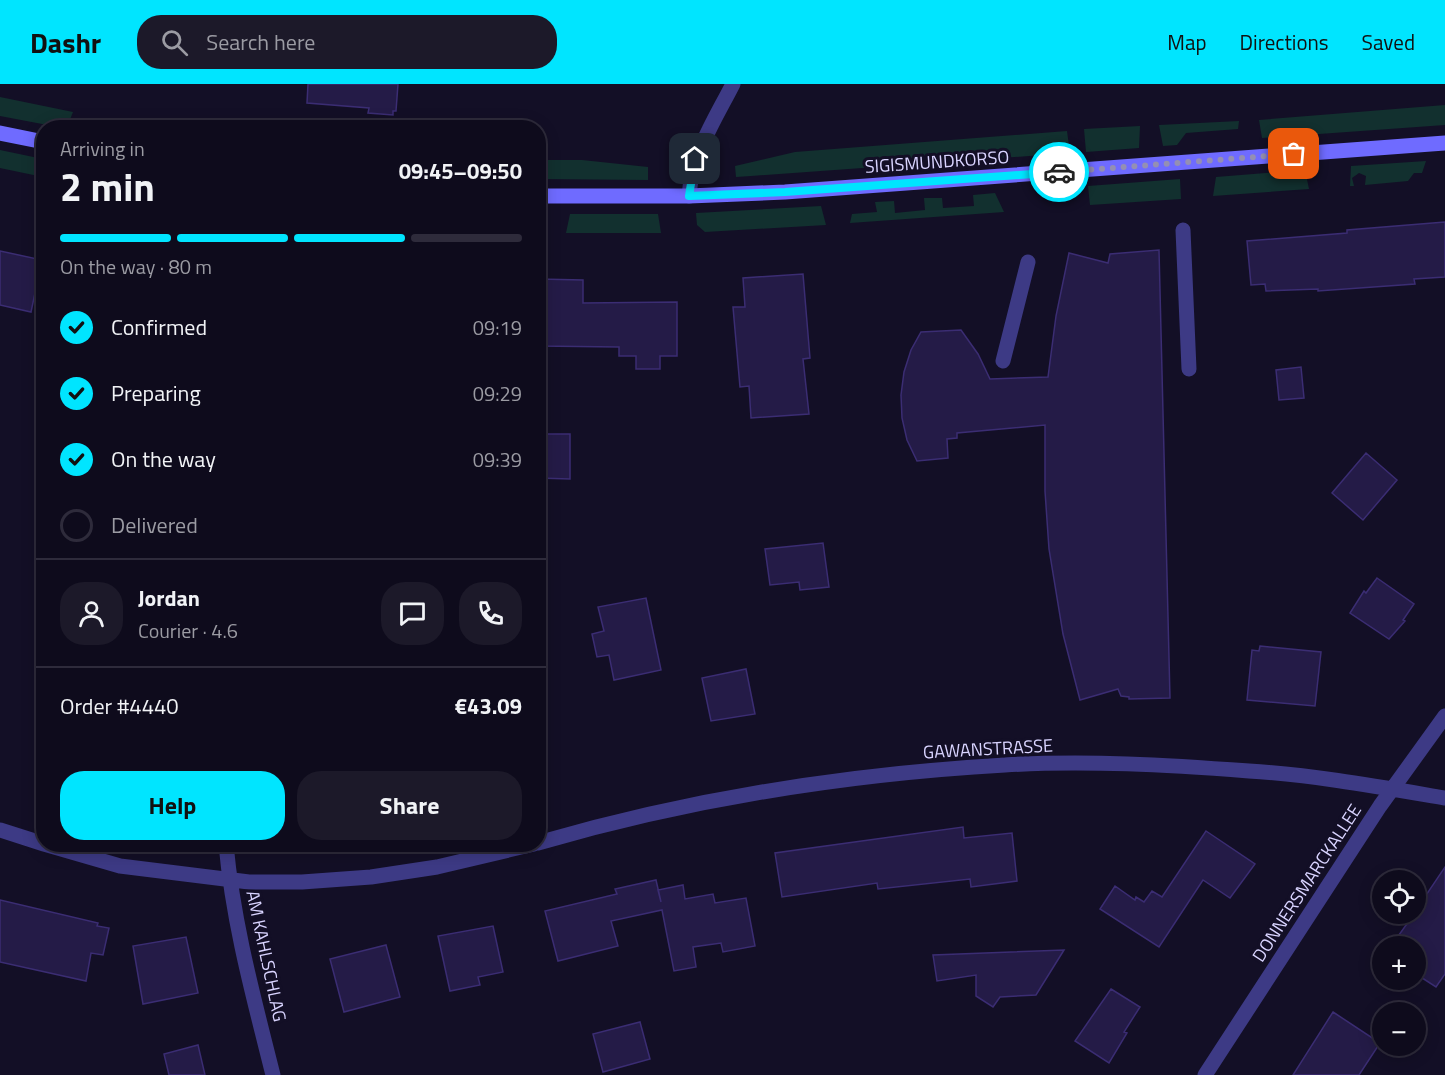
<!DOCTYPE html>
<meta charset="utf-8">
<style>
:root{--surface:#0e0b1c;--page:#1c1929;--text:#f1f3f6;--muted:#9b9ba3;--line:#2e2b3b;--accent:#00e5ff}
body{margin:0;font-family:"Titillium Web",sans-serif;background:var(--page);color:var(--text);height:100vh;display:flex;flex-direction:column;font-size:22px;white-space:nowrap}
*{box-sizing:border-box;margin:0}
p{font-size:20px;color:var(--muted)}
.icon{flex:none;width:33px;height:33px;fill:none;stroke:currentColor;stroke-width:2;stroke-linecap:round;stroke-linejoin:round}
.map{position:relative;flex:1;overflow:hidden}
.sheet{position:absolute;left:36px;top:36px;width:510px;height:732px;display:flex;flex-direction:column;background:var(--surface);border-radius:24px;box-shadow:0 3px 15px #0003,0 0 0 2px var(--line)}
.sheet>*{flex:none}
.tools{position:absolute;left:1372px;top:786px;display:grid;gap:12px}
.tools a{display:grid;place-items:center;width:54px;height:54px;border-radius:50%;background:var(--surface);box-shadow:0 3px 15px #0003,0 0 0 2px var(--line);font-size:30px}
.pin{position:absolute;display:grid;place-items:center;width:51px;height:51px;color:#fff;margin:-26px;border-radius:12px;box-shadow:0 3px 9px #0006}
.courier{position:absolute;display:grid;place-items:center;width:60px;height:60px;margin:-30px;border:4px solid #00e5ff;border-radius:50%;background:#fff;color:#222;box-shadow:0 2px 8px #0007}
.summary em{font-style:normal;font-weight:700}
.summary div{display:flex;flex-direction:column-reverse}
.summary{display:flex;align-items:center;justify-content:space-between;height:102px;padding:0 24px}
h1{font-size:39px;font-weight:700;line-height:45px}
.bar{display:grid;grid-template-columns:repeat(4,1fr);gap:9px 6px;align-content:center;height:72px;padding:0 24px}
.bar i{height:8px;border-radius:4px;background:var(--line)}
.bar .on{background:var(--accent)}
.bar p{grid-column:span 4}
.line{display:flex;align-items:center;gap:15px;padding:0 24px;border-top:2px solid var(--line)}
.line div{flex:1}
.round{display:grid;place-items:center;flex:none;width:63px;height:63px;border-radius:24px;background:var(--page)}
ol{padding:0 24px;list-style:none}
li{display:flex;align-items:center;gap:18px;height:66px}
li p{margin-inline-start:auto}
li .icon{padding:6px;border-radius:50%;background:var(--accent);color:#111;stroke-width:4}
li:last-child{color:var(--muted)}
li i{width:33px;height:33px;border:3px solid var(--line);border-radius:50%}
.action{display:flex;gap:12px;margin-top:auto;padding:12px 24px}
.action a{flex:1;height:69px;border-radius:24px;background:var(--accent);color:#111;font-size:24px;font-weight:700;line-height:69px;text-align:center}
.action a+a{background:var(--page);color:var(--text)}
header{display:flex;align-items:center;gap:36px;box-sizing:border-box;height:84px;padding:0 30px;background:var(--accent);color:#111}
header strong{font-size:28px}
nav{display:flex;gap:33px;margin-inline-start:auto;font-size:21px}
.search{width:420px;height:54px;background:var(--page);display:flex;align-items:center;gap:15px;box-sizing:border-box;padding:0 21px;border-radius:24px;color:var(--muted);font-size:22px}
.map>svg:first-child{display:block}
</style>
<header>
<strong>Dashr</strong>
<div class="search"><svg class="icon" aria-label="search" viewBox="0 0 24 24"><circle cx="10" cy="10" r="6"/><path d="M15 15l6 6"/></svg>Search here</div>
<nav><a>Map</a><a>Directions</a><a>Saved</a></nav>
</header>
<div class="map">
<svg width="1445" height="991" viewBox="0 0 1445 991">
<rect width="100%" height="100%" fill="#130f26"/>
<!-- green -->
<path fill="#12302f" d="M0 13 73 28 67 43H58L0 32Z
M1445 21V41L1262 54 1259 36Z
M1239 37 1238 45 1186 49 1177 61 1163 62 1159 41Z
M1140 42 1139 64 1086 68 1084 45Z
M1067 47 1070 69 751 92 736 93 735 82 795 68Z
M0 66 43 75V93L0 84Z
M539 76H582L648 83V96L539 95Z
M1426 77 1422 89H1414L1408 97 1365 101 1366 92 1359 89 1352 94 1354 102H1350L1351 82Z
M1305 86 1309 105 1213 112 1216 93Z
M1180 95 1181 115 1090 121 1088 102Z
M995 109 1004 128 850 139 852 130 877 128 875 118 894 117 895 129 925 126 924 114H942L943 124 974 122 973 111Z
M821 122 826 141 705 148 697 141 696 129Z
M570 130H658L661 149H566Z"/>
<!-- building -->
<path fill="#241b47" stroke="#3b2d73" stroke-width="1.5" d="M308 0H398L396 27H393V31L368 29 369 24 307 19Z
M1445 138V193L1414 195 1415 200 1318 207V205L1266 207 1265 200 1251 201 1247 157 1347 149V146Z
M1159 166 1170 614 1129 615V613L1121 612 1118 605 1080 616 1063 550 1049 465 1045 407V341L957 349V354L947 355 948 374 917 377 907 356 902 334 901 311 904 288 911 266 921 248 961 246 978 270 990 295 1048 293 1056 232 1069 169 1108 179 1110 170Z
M0 167 42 176 31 228 0 221Z
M803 190 810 274 803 275 809 330 751 334 749 302 740 303 733 223H745L743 194Z
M538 195 583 196V219L677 218V272H660V285H636V272H619V263L538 262Z
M1301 283 1304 314 1279 316 1276 286Z
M538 350H570V395L538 394Z
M1366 369 1397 396 1363 436 1332 409Z
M823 459 829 503 800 506 799 498 770 501 765 465Z
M1377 494 1414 520 1403 536 1405 537 1389 555 1350 529 1364 507 1366 509Z
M646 514 661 586 614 596 609 571 597 573 592 550 604 547 598 523Z
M1260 562 1321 568 1315 622 1247 616 1252 566 1259 567Z
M746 585 755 630 711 637 702 594Z
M963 743 964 754 1012 749 1017 797 971 803 970 795 878 805 877 799 782 813 775 769Z
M1206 747 1255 780 1230 814 1203 796 1159 863 1100 825 1115 802 1135 816 1136 813 1144 818 1152 807 1162 813Z
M1445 783V890L1436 903 1416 890V862H1391L1414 830H1416V826Z
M656 796 661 818 658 806 683 801 685 815 713 810 715 819 746 814 755 862 723 868 721 859 693 863 696 883 674 887 662 826 611 837 618 862 558 877 545 827 617 810 615 805Z
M0 816 98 839 97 842 109 844 103 871 91 869 86 897 0 878Z
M493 842 503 888 478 893 480 901 450 907 438 852Z
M186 853 198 909 143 920 133 862Z
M386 861 400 913 344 928 330 875Z
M1064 866 1036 911 1000 913 993 923 976 912V891L937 897 933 871Z
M1111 905 1140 923 1124 948 1127 949 1109 979 1075 957Z
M1333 928 1380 959 1359 991H1293Z
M640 938 650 975 603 988 593 950Z
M198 961 205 991H169L164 970Z"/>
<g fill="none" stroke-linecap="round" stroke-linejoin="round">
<!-- lane -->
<path stroke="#3d3a85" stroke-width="15" d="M1183 146 1189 285
M1003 277 1028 178"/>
<!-- street -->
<path stroke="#3d3a85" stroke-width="15" d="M689 112C692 70 714 37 733 0
M0 746 44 760
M538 759C690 715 847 690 1005 681 1086 676 1169 681 1249 687 1314 691 1380 703 1445 714
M44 760 120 782 249 798H302L371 793 437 783 534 760
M226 760C233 839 254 915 273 991
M1205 991 1380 722 1445 632"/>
<!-- secondary -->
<path stroke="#6f6bff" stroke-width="15" d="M0 49 44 58
M538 112H689L785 108 1445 59"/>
</g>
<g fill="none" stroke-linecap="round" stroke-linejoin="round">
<!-- done -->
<path stroke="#948fb3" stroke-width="6" stroke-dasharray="0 10.8" d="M1059 88 1294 70"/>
<!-- route -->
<path stroke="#00e5ff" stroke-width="8" d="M695 75 689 112 785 108 1059 88"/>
</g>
<g text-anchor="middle" stroke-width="6" stroke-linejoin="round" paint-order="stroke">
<!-- street labels -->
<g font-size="18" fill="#d9d4ff" stroke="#130f26">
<text transform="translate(937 78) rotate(-4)" y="6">SIGISMUNDKORSO</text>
<text transform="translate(988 665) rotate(-3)" y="6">GAWANSTRASSE</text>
<text transform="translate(1307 799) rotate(-57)" y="6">DONNERSMARCKALLEE</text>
<text transform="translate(266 872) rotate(78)" y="6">AM KAHLSCHLAG</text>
</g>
</g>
</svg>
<div class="tools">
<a><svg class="icon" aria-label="locate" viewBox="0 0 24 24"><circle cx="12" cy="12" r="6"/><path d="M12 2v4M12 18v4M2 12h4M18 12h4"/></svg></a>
<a>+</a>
<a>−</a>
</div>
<div class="pin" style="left:1294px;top:70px;background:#ea580c"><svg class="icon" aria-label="bag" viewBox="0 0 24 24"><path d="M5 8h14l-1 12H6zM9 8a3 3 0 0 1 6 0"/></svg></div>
<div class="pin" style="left:695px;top:75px;background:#1f2937"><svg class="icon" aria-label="home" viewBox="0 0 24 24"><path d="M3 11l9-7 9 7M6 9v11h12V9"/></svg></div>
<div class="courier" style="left:1059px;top:88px"><svg class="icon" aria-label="car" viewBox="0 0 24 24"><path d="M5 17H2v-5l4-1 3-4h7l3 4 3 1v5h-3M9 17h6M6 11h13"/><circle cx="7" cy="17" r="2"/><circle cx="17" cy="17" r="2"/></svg></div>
<section class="sheet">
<div class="summary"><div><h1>2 min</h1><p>Arriving in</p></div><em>09:45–09:50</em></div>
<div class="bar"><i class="on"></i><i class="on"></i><i class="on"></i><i></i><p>On the way · 80 m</p></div>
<ol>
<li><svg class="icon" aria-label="check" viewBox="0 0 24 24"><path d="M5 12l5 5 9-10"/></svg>Confirmed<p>09:19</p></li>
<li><svg class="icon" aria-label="check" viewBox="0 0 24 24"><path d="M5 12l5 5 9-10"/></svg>Preparing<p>09:29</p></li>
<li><svg class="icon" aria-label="check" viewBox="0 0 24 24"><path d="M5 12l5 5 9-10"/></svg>On the way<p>09:39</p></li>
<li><i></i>Delivered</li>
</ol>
<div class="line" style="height:108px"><a class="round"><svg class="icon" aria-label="person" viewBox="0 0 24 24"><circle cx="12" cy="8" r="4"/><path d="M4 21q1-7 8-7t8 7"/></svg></a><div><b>Jordan</b><p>Courier · 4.6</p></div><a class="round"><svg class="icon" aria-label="chat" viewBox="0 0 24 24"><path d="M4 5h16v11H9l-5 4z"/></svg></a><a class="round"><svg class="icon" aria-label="phone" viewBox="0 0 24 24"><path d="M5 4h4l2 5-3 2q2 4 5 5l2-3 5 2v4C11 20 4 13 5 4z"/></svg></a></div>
<div class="line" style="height:78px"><div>Order #4440</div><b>€43.09</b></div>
<div class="action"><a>Help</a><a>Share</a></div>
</section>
</div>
